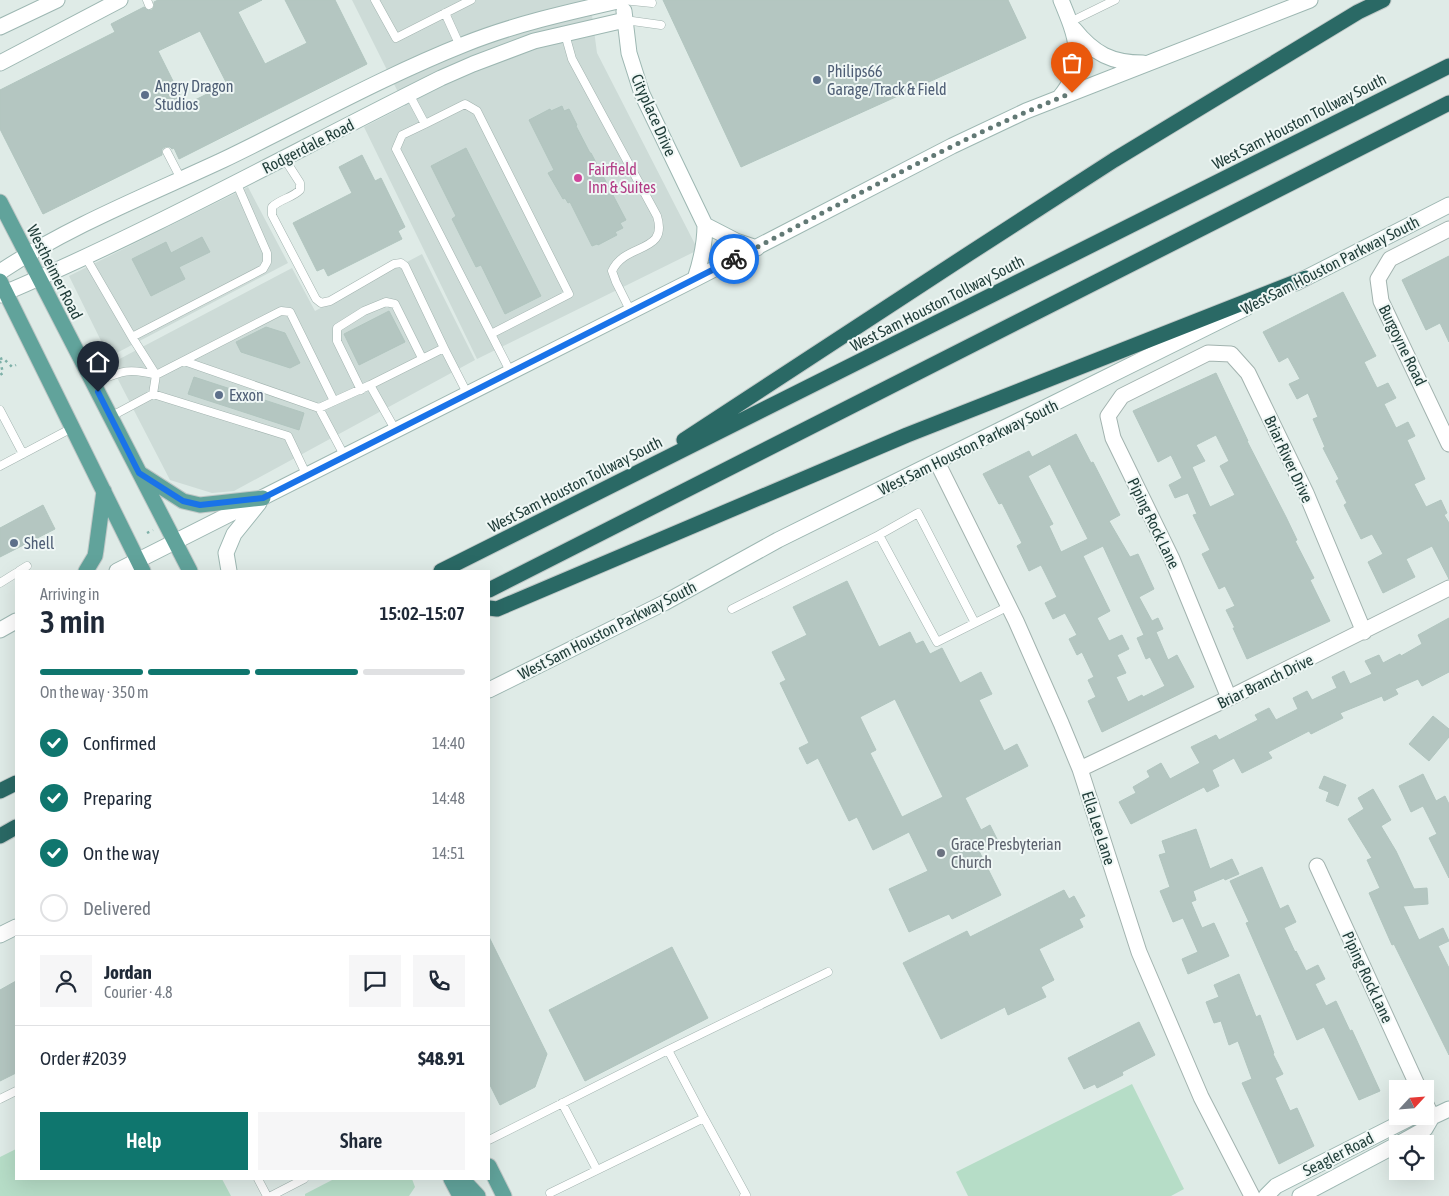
<!DOCTYPE html>
<meta charset="utf-8">
<style>
:root{--surface:#fff;--page:#f6f6f7;--text:#1f2937;--muted:#747a83;--line:#e0e1e3;--accent:#0f766e}
body{margin:0;font-family:"Asap Condensed",sans-serif;background:var(--page);color:var(--text);height:100vh;display:flex;flex-direction:column;font-size:19px;white-space:nowrap}
*{box-sizing:border-box;margin:0}
p{font-size:16px;color:var(--muted)}
.icon{flex:none;width:28px;height:28px;fill:none;stroke:currentColor;stroke-width:2;stroke-linecap:round;stroke-linejoin:round}
.map{position:relative;flex:1;overflow:hidden}
.panel{position:absolute;left:15px;top:570px;width:475px;height:610px;display:flex;flex-direction:column;background:var(--surface);border-radius:0px;box-shadow:0 5px 20px #0002}
.panel>*{flex:none}
.needle{width:32px;rotate:64deg}
.controls{position:absolute;left:1389px;top:1080px;display:grid;gap:10px}
.controls a{display:grid;place-items:center;width:45px;height:45px;border-radius:0px;background:var(--surface);box-shadow:0 5px 20px #0002;font-size:25px}
.pin{position:absolute;display:grid;place-items:center;width:42px;height:42px;color:#fff;margin:-51px -21px;border-radius:50% 50% 50% 0;rotate:-45deg;box-shadow:0 0 5px #0007}
.pin .icon{rotate:45deg}
.courier{position:absolute;display:grid;place-items:center;width:50px;height:50px;margin:-25px;border:4px solid #1a73e8;border-radius:50%;background:#fff;color:#222;box-shadow:0 1px 6px #0007}
.headline em{font-style:normal;font-weight:600}
.headline div{display:flex;flex-direction:column-reverse}
.headline{display:flex;align-items:center;justify-content:space-between;height:85px;padding:0 25px}
h1{font-size:32px;font-weight:600;line-height:38px}
.bar{display:grid;grid-template-columns:repeat(4,1fr);gap:8px 5px;align-content:center;height:60px;padding:0 25px}
.bar i{height:6px;border-radius:4px;background:var(--line)}
.bar .on{background:var(--accent)}
.bar p{grid-column:span 4}
.line{display:flex;align-items:center;gap:12px;padding:0 25px;border-top:1px solid var(--line)}
.line div{flex:1}
.round{display:grid;place-items:center;flex:none;width:52px;height:52px;border-radius:0px;background:var(--page)}
ol{padding:0 25px;list-style:none}
li{display:flex;align-items:center;gap:15px;height:55px}
li p{margin-inline-start:auto}
li .icon{padding:5px;border-radius:50%;background:var(--accent);color:#fff;stroke-width:4}
li:last-child{color:var(--muted)}
li i{width:28px;height:28px;border:2px solid var(--line);border-radius:50%}
.button{display:flex;gap:10px;margin-top:auto;padding:10px 25px}
.button a{flex:1;height:58px;border-radius:0px;background:var(--accent);color:#fff;font-size:20px;font-weight:600;line-height:58px;text-align:center}
.button a+a{background:var(--page);color:var(--text)}
.map>svg:first-child{display:block}
</style>
<div class="map">
<svg width="1449" height="1196" viewBox="0 0 1449 1196">
<rect width="100%" height="100%" fill="#dfebe7"/>
<!-- built -->
<path fill="#cddbd7" d="M352 0H590L597 53 698 250 477 359 364 127 405 106Z
M248 187 288 263 109 357 69 276Z
M422 254 475 360 234 491 212 493 170 480 110 364 292 268 315 311Z"/>
<!-- green -->
<path fill="#b6ddc7" d="M1132 1084 1184 1189 1171 1196H968L956 1172Z
M16 1149V1179H222L231 1196H0V1157Z
M334 1179H412L415 1187 409 1196H305V1194Z"/>
<!-- building -->
<path fill="#b4c6c1" stroke="#b1c5bf" fill-rule="evenodd" d="M158 0H262L238 12 265 64 307 43 285 0H335L367 64 179 159 174 148 172 149 170 147H165L162 149V155L43 214 0 129V90L115 32 111 24 144 7 148 10H152L154 6V2ZM200 31 227 84 185 105 158 51Z
M663 0H1008L1026 38 741 167Z
M562 106 564 111 569 109 577 125 576 126 590 153H591L626 220 620 223 623 228 615 232 617 235 598 245 597 244 592 246 570 202 568 203 565 198 563 199 548 173 554 170 529 120 550 109 551 111Z
M466 148 541 296 505 314 481 265 476 267 452 219 456 216 431 166Z
M362 155 375 181 381 178 405 227 398 231 402 239 328 276 324 268 317 271 293 223 352 193 339 167Z
M202 237 210 252 179 267 185 279 151 296 132 259 166 242 171 253Z
M1449 256V342L1440 323 1426 330 1402 280Z
M1343 292 1376 356 1364 362 1377 388 1388 383 1396 398 1384 404 1396 428 1408 422 1415 436 1407 440 1425 479 1414 484 1426 507 1441 500 1447 513 1444 515 1449 523V579L1432 546 1406 559 1415 577 1383 593 1368 562 1383 554 1372 534 1361 539 1344 505 1347 503 1336 481 1339 479 1323 448 1325 447 1313 419 1318 417 1308 393 1297 399 1289 384 1300 379 1288 357 1279 362 1263 332Z
M389 311 405 342 359 365 344 334Z
M266 327 285 333 300 363 290 368 241 352 236 342Z
M1216 373 1248 441H1247L1286 517 1297 540 1295 541 1314 578 1310 580 1330 621 1247 659 1233 628H1235L1226 610 1235 606 1225 586 1219 589 1202 554 1210 550 1193 515 1197 514 1188 493 1175 498 1169 485 1182 478 1171 455 1158 462 1133 411ZM1216 435 1229 461 1220 466 1235 495 1210 507 1192 467 1205 461 1196 445Z
M194 377 304 413 299 430 188 394Z
M1076 434 1091 463 1093 462 1120 515 1109 521 1130 557 1138 554 1154 589 1139 597 1152 621 1158 618 1163 629 1156 632 1168 660 1177 655 1194 687 1102 732 1088 701 1096 697 1088 680 1094 677 1082 652 1077 655 1069 639 1077 635 1065 613 1053 619 1045 603 1057 597 1041 565 1029 571 1017 546 1022 543 1002 503 999 504 983 474 1029 451 1032 457ZM1050 464 1088 539 1061 552 1049 526 1053 524 1028 476ZM1103 546 1144 635 1137 638 1146 659 1150 657 1165 686 1143 697 1142 695 1128 702 1116 677 1126 673 1117 655 1129 649 1122 635 1109 641 1097 618 1110 611 1083 556Z
M43 505 55 529 0 557V528Z
M847 581 879 647 910 632 916 644 923 641 930 654 942 648 960 683 981 672 992 694 979 700 1004 751 1017 744 1028 766 965 798 981 830 990 825 998 841 979 851 1001 895 952 919 949 914 909 932 889 889 928 871 909 832 873 850 857 817 849 821 818 758 807 764 799 748 809 743 780 683 786 680 772 652 807 635 793 607ZM895 699 943 797 902 817 870 753 876 750 860 717Z
M1449 618V672L1422 686 1418 679 1395 689 1398 694 1384 701 1382 696 1340 713 1343 718 1311 734 1309 731 1268 752 1272 758 1242 773 1234 758 1212 770 1219 786 1207 792 1204 787 1131 824 1119 802 1136 793 1133 787 1150 777 1147 771 1161 763 1170 779 1200 763 1191 747 1216 735 1219 740 1258 720 1255 715 1269 708 1276 720 1298 709 1293 698 1307 691 1312 700 1337 688 1332 677 1344 671 1350 684 1372 674 1365 661 1379 655 1383 663 1400 654 1401 656 1422 644 1418 635Z
M1433 716 1449 729V737L1429 761 1409 744Z
M1423 774 1436 801 1445 796 1449 804V878L1429 838 1437 834 1423 806 1411 812 1399 786Z
M1324 776 1346 785 1338 806 1326 801 1329 792 1319 788Z
M1373 789 1391 820 1381 826 1396 851 1414 889 1427 888 1428 904 1403 906 1419 940 1443 928 1449 941 1438 946 1449 968V1055L1394 944 1392 945 1369 893 1380 888 1367 860 1372 858 1348 819 1364 809 1358 798Z
M1196 829 1210 869 1232 859 1239 874 1225 880 1224 878 1193 891 1196 900 1191 902 1202 928 1214 923 1229 956 1188 974 1182 959 1198 952 1183 918 1173 922 1160 891 1170 887 1159 855 1166 853 1162 841Z
M1262 867 1280 909 1288 905 1296 922 1284 928 1295 952 1296 951 1306 971 1318 965 1325 979 1315 984 1326 1006 1336 1001 1350 1031 1352 1030 1380 1091 1359 1100 1324 1027 1297 1040 1246 923 1249 922 1230 881Z
M1064 890 1069 899 1074 896 1085 916 1079 919 1083 927 1039 949 1054 980 1041 987 1046 997 1008 1015 1005 1007 941 1039 903 963 967 931 970 937Z
M489 937 547 1054 535 1087 500 1105 489 1083Z
M672 947 708 1018 585 1081 549 1010Z
M1239 974 1256 1017 1260 1015 1274 1053 1273 1054 1283 1074 1275 1078 1290 1111 1297 1108 1314 1146 1279 1164 1242 1083 1252 1079 1238 1041 1229 1045 1221 1021 1214 1023 1206 1002 1219 997 1214 985Z
M16 981V1073L0 1081V990Z
M1139 1022 1155 1055 1122 1072 1123 1075 1097 1088 1095 1084 1084 1089 1068 1058Z"/>
<g fill="none" stroke-linecap="round" stroke-linejoin="round">
<defs>
<path id="lane" d="M147 0 149 5
M375 0 396 38 471 0
M622 0 652 3
M445 13 460 46
M625 20 661 25
M1070 22 1115 0
M565 34 572 59 657 216C669 254 625 242 612 271L616 282 631 312
M409 94 425 124 402 135 396 149 511 373
M425 124 465 104 477 111 569 294 491 334
M167 152 181 179
M284 158 300 183V190C292 198 280 199 272 207V215L316 299 321 303 330 301 394 264 401 263 405 266 444 348
M85 256 132 337 263 269 267 262V253L236 182
M184 361 319 408
M93 383C120 372 126 367 156 375L281 311 290 312 334 401
M370 385 444 348 468 395
M361 390 337 341V328L364 311 386 302 395 304 422 358
M153 394 288 436 307 476
M0 410 23 454
M110 417 153 394 156 375 132 337
M345 457 319 408 370 385 396 431
M0 466 72 428
M879 535 918 513 975 623
M19 571 27 566
M0 583 16 573
M732 609 879 535 937 642 1009 606
M668 1050 828 972
M0 1099 16 1091
M562 1103 597 1170
M704 1118 746 1195 744 1196
M489 1140 668 1050 704 1118 550 1193
M258 1179 267 1196
M271 1196 304 1179"/>
<path id="street" d="M1449 229 1390 259 1378 279 1381 301 1449 444
M937 462 1016 621 1061 723 1080 769 1139 952 1201 1097 1252 1196
M1229 698 1172 559 1113 438 1108 416 1122 396 1208 353 1231 354 1248 373 1306 493 1364 632
M1080 769 1229 698 1449 588
M1317 866 1419 1089
M1425 1102 1432 1117"/>
<path id="secondary" d="M624 11 629 53 642 94 705 225C705 244 701 261 695 279
M0 27 57 0
M1074 29C1094 54 1112 63 1143 63
M0 63 120 0
M1059 98C1088 65 1076 36 1061 0
M705 225 736 241 757 248
M0 272C69 226 148 195 223 160 304 121 382 77 465 44 515 24 569 12 622 0
M1296 283 1449 205
M0 295C151 231 294 151 441 78L473 64 534 41 625 20
M117 571 695 279 952 146 1026 111 1310 0
M229 571 226 553 234 534 259 503
M0 630 16 621
M489 690 664 603 778 540 1246 308
M0 935 16 927
M1425 1116 1432 1117 1449 1109
M1398 1144 1425 1129 1432 1117
M1266 1196 1276 1186 1414 1116
M1300 1196 1398 1144"/>
<path id="primary" d="M0 202 190 571
M0 281 143 571
M141 474 183 501 200 505 263 498
M86 571 95 556 96 550 104 491
M489 1166 504 1196
M451 1179 460 1196
M462 1179 478 1196"/>
<path id="highway" d="M684 440 970 253 1114 160 1358 12 1383 0
M441 571 1449 66
M489 590 1449 103
M489 608 497 609 907 435 1306 278
M0 791 16 783
M0 836 16 827"/>
</defs>
<!-- lane casing -->
<use href="#lane" stroke="#a2b3af" stroke-width="9"/>
<!-- street casing -->
<use href="#street" stroke="#a2b3af" stroke-width="17"/>
<!-- secondary casing -->
<use href="#secondary" stroke="#9db7b2" stroke-width="17"/>
<!-- primary casing -->
<use href="#primary" stroke="#c0c8c7" stroke-width="17"/>
<!-- highway casing -->
<use href="#highway" stroke="#c0c8c7" stroke-width="17"/>
<!-- path -->
<path stroke="#7eb0a8" stroke-width="2.5" stroke-dasharray="2.5 4" stroke-linecap="butt" d="M0 359 3 358 12 367 16 365
M0 361 3 373 0 375
M147 533 153 530"/>
<!-- lane -->
<use href="#lane" stroke="#fff" stroke-width="8"/>
<!-- street -->
<use href="#street" stroke="#fff" stroke-width="15"/>
<!-- secondary -->
<use href="#secondary" stroke="#fff" stroke-width="15"/>
<!-- primary -->
<use href="#primary" stroke="#61a39b" stroke-width="15"/>
<!-- highway -->
<use href="#highway" stroke="#2a6965" stroke-width="15"/>
</g>
<g fill="none" stroke-linecap="round" stroke-linejoin="round">
<!-- done -->
<path stroke="#627975" stroke-width="5" stroke-dasharray="0 9" d="M734 259C846 202 955 139 1072 93"/>
<!-- route -->
<path stroke="#1a73e8" stroke-width="6" d="M98 392 139 473 183 501 200 505 263 498 734 259"/>
</g>
<!-- markers -->
<g fill="#5c6f8a" stroke="#eff7f5" stroke-width="2">
<circle cx="817" cy="80" r="5"/>
<circle cx="145" cy="95" r="5"/>
<circle cx="219" cy="395" r="5"/>
<circle cx="14" cy="543" r="5"/>
</g>
<circle fill="#d1479c" stroke="#eff7f5" stroke-width="2" cx="578" cy="178" r="5"/>
<circle fill="#6b7280" stroke="#eff7f5" stroke-width="2" cx="941" cy="853" r="5"/>
<g text-anchor="middle" stroke-width="4" stroke-linejoin="round" paint-order="stroke">
<!-- service labels -->
<g font-size="16" fill="#4e5e75" stroke="#eff7f5" text-anchor="start">
<text x="827" y="77">Philips66<tspan x="827" dy="18">Garage/Track &amp; Field</tspan></text>
<text x="155" y="92">Angry Dragon<tspan x="155" dy="18">Studios</tspan></text>
<text x="229" y="401">Exxon</text>
<text x="24" y="549">Shell</text>
</g>
<!-- street labels -->
<g font-size="16" fill="#1f3c38" stroke="#eff7f5">
<text transform="translate(654 115) rotate(66)" y="6">Cityplace Drive</text>
<text transform="translate(1299 121) rotate(-27)" y="6">West Sam Houston Tollway South</text>
<text transform="translate(308 146) rotate(-27)" y="6">Rodgerdale Road</text>
<text transform="translate(1330 265) rotate(-27)" y="6">West Sam Houston Parkway South</text>
<text transform="translate(55 272) rotate(63)" y="6">Westheimer Road</text>
<text transform="translate(937 303) rotate(-27)" y="6">West Sam Houston Tollway South</text>
<text transform="translate(1403 345) rotate(64)" y="6">Burgoyne Road</text>
<text transform="translate(968 447) rotate(-26)" y="6">West Sam Houston Parkway South</text>
<text transform="translate(1289 459) rotate(65)" y="6">Briar River Drive</text>
<text transform="translate(575 484) rotate(-27)" y="6">West Sam Houston Tollway South</text>
<text transform="translate(1154 523) rotate(64)" y="6">Piping Rock Lane</text>
<text transform="translate(607 630) rotate(-27)" y="6">West Sam Houston Parkway South</text>
<text transform="translate(1265 681) rotate(-26)" y="6">Briar Branch Drive</text>
<text transform="translate(1099 828) rotate(72)" y="6">Ella Lee Lane</text>
<text transform="translate(1368 977) rotate(65)" y="6">Piping Rock Lane</text>
<text transform="translate(1338 1154) rotate(-27)" y="6">Seagler Road</text>
</g>
<!-- hotel labels -->
<g font-size="16" fill="#b23c85" stroke="#eff7f5" text-anchor="start">
<text x="588" y="175">Fairfield<tspan x="588" dy="18">Inn &amp; Suites</tspan></text>
</g>
<!-- worship labels -->
<g font-size="16" fill="#5b616d" stroke="#eff7f5" text-anchor="start">
<text x="951" y="850">Grace Presbyterian<tspan x="951" dy="18">Church</tspan></text>
</g>
</g>
</svg>
<div class="controls">
<a><svg class="needle" viewBox="-14 -14 28 28"><path d="M0-13l5 13h-10z" fill="#e53935"/><path d="M0 13l5-13h-10z" fill="#747a83"/></svg></a>
<a><svg class="icon" aria-label="locate" viewBox="0 0 24 24"><circle cx="12" cy="12" r="6"/><path d="M12 2v4M12 18v4M2 12h4M18 12h4"/></svg></a>
</div>
<div class="pin" style="left:1072px;top:93px;background:#ea580c"><svg class="icon" aria-label="bag" viewBox="0 0 24 24"><path d="M5 8h14l-1 12H6zM9 8a3 3 0 0 1 6 0"/></svg></div>
<div class="pin" style="left:98px;top:392px;background:#1f2937"><svg class="icon" aria-label="home" viewBox="0 0 24 24"><path d="M3 11l9-7 9 7M6 9v11h12V9"/></svg></div>
<div class="courier" style="left:734px;top:259px"><svg class="icon" aria-label="bike" viewBox="0 0 24 24"><circle cx="6" cy="16" r="4"/><circle cx="18" cy="16" r="4"/><path d="M6 16l4-8h5l3 8M10 8l3 8H6M13 5h3"/></svg></div>
<section class="panel">
<div class="headline"><div><h1>3 min</h1><p>Arriving in</p></div><em>15:02–15:07</em></div>
<div class="bar"><i class="on"></i><i class="on"></i><i class="on"></i><i></i><p>On the way · 350 m</p></div>
<ol>
<li><svg class="icon" aria-label="check" viewBox="0 0 24 24"><path d="M5 12l5 5 9-10"/></svg>Confirmed<p>14:40</p></li>
<li><svg class="icon" aria-label="check" viewBox="0 0 24 24"><path d="M5 12l5 5 9-10"/></svg>Preparing<p>14:48</p></li>
<li><svg class="icon" aria-label="check" viewBox="0 0 24 24"><path d="M5 12l5 5 9-10"/></svg>On the way<p>14:51</p></li>
<li><i></i>Delivered</li>
</ol>
<div class="line" style="height:90px"><a class="round"><svg class="icon" aria-label="person" viewBox="0 0 24 24"><circle cx="12" cy="8" r="4"/><path d="M4 21q1-7 8-7t8 7"/></svg></a><div><b>Jordan</b><p>Courier · 4.8</p></div><a class="round"><svg class="icon" aria-label="chat" viewBox="0 0 24 24"><path d="M4 5h16v11H9l-5 4z"/></svg></a><a class="round"><svg class="icon" aria-label="phone" viewBox="0 0 24 24"><path d="M5 4h4l2 5-3 2q2 4 5 5l2-3 5 2v4C11 20 4 13 5 4z"/></svg></a></div>
<div class="line" style="height:65px"><div>Order #2039</div><b>$48.91</b></div>
<div class="button"><a>Help</a><a>Share</a></div>
</section>
</div>
